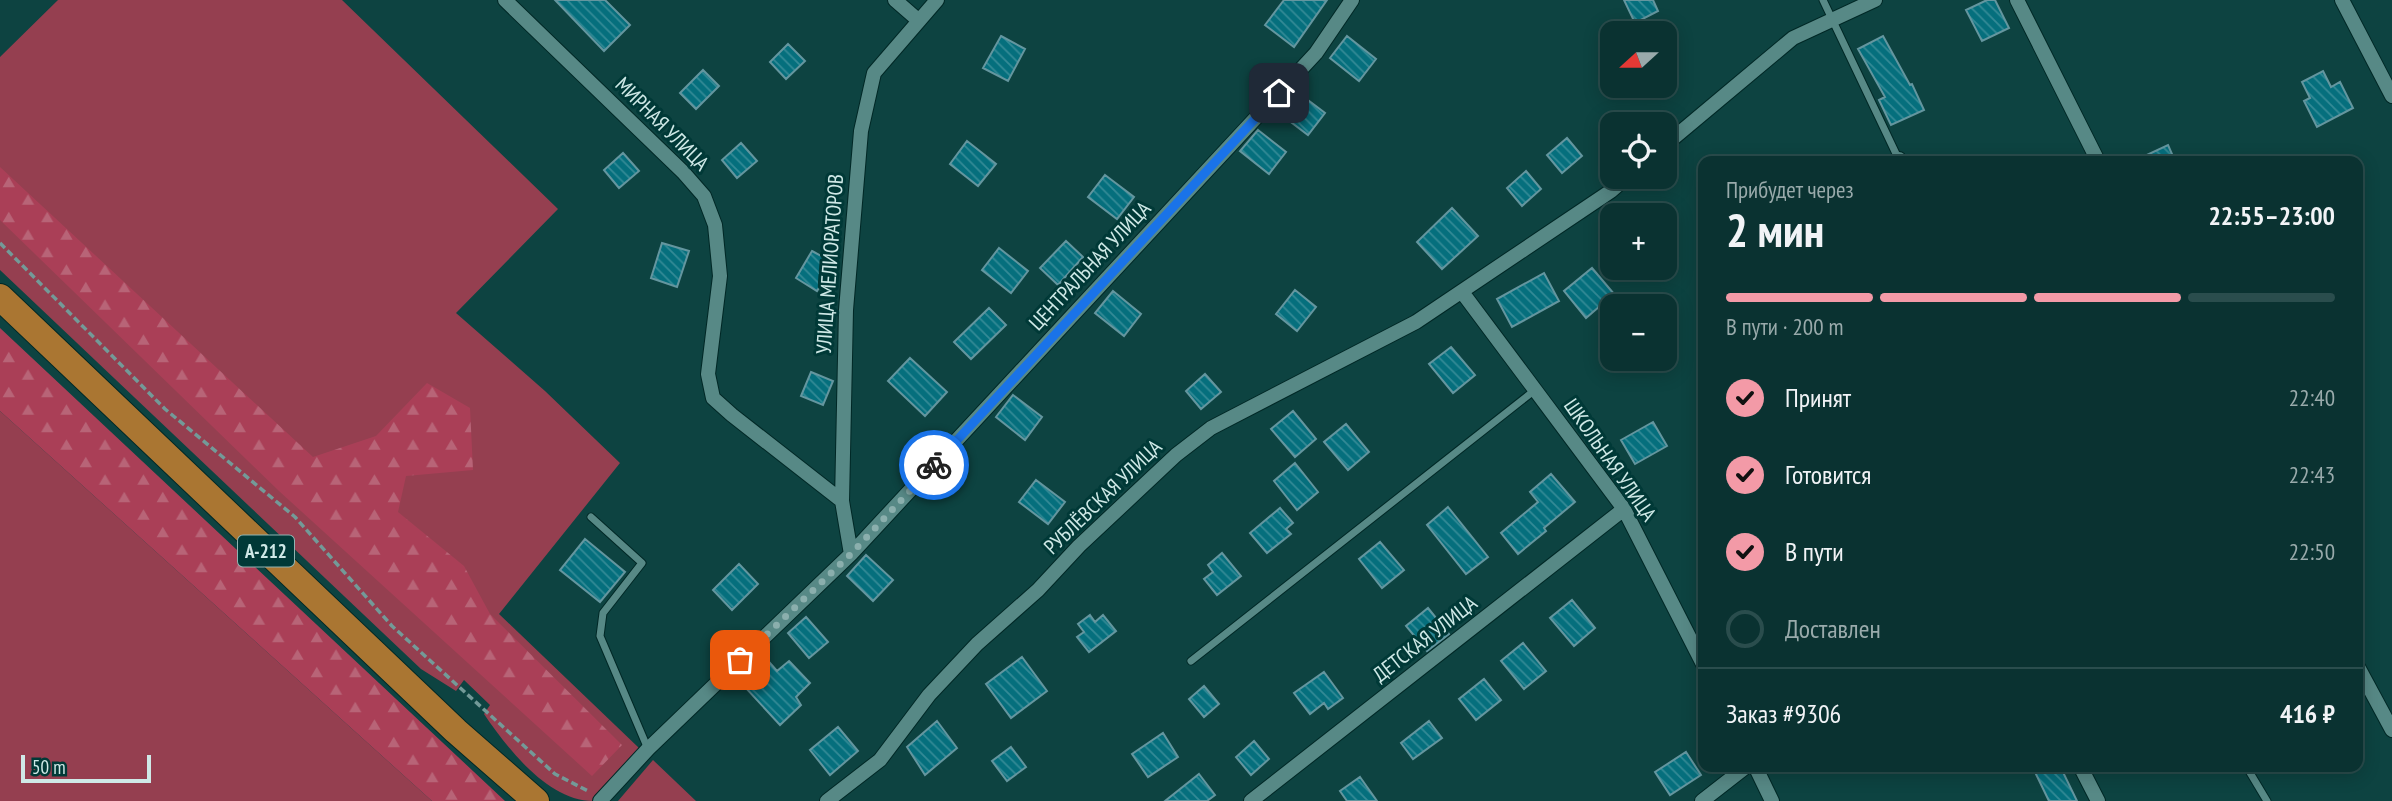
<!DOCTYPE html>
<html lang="ru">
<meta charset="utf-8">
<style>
:root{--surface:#0a3231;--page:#183e3d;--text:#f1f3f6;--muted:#99aaab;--line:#2a4d4d;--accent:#f39aa7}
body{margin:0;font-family:"PT Sans Narrow",sans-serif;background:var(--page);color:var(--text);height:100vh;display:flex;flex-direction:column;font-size:26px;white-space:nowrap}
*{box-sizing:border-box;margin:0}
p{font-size:23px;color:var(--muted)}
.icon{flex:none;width:38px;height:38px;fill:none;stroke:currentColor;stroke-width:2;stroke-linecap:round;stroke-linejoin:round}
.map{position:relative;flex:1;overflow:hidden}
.sheet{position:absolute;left:1698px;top:156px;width:665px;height:616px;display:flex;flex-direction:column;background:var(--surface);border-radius:14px;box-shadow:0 4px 18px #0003,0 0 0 2px var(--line)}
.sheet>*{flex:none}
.needle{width:46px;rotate:249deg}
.buttons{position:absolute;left:1600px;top:21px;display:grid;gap:14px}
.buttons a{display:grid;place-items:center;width:77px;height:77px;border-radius:14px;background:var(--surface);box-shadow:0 4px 18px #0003,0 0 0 2px var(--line);font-size:35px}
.scale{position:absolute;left:21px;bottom:18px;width:130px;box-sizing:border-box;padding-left:7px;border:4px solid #cfe9e7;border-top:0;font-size:19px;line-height:24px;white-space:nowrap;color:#cfe9e7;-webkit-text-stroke:5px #003937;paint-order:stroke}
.pin{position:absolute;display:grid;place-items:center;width:60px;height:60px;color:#fff;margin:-30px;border-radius:14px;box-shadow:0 4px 10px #0006}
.courier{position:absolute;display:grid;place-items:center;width:70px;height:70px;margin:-35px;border:5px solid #1a73e8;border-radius:50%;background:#fff;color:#222;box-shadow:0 2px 9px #0007}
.overview em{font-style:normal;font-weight:800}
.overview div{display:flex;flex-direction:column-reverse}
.overview{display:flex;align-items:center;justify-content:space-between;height:119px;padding:0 28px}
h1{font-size:46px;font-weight:800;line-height:52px}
.bar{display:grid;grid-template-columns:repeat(4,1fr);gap:10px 7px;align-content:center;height:84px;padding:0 28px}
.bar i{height:9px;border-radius:5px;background:var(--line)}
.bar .selected{background:var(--accent)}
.bar p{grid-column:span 4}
.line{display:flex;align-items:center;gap:18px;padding:0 28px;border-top:2px solid var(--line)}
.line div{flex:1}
ol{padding:0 28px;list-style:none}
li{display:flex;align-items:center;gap:21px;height:77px}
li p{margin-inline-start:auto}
li .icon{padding:7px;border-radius:50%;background:var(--accent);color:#111;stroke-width:4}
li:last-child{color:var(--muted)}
li i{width:38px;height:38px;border:4px solid var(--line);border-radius:50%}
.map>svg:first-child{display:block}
</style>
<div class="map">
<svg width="2392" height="801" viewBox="0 0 2392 801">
<defs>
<pattern id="forest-firs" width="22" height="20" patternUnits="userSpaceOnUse" patternTransform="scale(1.75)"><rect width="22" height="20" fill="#aa3f57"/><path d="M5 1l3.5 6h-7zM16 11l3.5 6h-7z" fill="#b86477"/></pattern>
<pattern id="building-back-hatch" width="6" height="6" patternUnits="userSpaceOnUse" patternTransform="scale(1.75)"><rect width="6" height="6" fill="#056f7d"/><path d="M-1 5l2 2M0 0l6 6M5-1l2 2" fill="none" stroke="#348a96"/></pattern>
</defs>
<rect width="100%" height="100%" fill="#0d4341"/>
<!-- grass -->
<path fill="#953f50" d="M58 0H342L558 209 456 313 545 391 620 463 499 614 639 748 593 801C548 801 507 748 484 714L490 705 464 680 456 691 421 669 0 270V57Z
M0 411 432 801H0Z
M653 760 696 801H618Z"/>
<!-- forest -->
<path fill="url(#forest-firs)" d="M0 167 313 457 376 436 427 383 470 408 473 470 406 476 398 512 464 566 490 614 622 745 592 776 279 491 0 220Z
M0 328 505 801H432L0 411Z"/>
<!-- building -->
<path fill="url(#building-back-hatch)" stroke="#64969f" stroke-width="2" d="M555 0H605L630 25 604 51Z
M1284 0H1327L1294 47 1265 25Z
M1624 0H1653L1658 11 1635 23Z
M1987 0H1995L2009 28 1982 41 1966 10Z
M1001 36 1025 49 1008 81 983 68Z
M1347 36 1376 59 1359 81 1330 58Z
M1883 36 1910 85 1912 84 1924 110 1891 125 1879 100 1885 97 1858 49Z
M788 44 805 61 786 79 770 62Z
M703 70 719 86 696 109 680 93Z
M2323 71 2331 87 2340 82 2353 108 2317 127 2304 101 2310 98 2302 82Z
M1296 91 1325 113 1308 135 1279 113Z
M1258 130 1286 152 1269 174 1240 151Z
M1567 138 1582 156 1562 173 1547 155Z
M967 141 996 164 978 186 950 164Z
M741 143 757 161 737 178 722 160Z
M2168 145 2175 161H2134Z
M623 153 639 171 619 188 604 170Z
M1526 171 1541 189 1522 206 1507 188Z
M1105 175 1134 197 1117 219 1088 197Z
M1452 208 1478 236 1442 269 1417 242Z
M1066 241 1083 257 1058 285 1040 268Z
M662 243 689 251 677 287 651 278Z
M999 248 1028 271 1011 293 982 270Z
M812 251 834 263 817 291 796 278Z
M1592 268 1614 294 1586 318 1564 291Z
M1544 273 1559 301 1512 327 1497 299Z
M1295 290 1316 307 1297 331 1276 314Z
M1113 291 1141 314 1124 336 1095 313Z
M989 308 1006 325 971 359 954 342Z
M1451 347 1475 375 1453 393 1429 364Z
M910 358 947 392 925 416 888 381Z
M811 372 833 381 823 405 801 396Z
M1205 374 1221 392 1201 409 1186 391Z
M1013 395 1042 417 1025 440 996 417Z
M1293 411 1316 439 1295 457 1271 429Z
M1653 422 1667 446 1635 464 1621 440Z
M1346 424 1369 452 1348 470 1324 442Z
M1295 463 1318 492 1297 510 1274 481Z
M1551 474 1575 502 1544 528 1546 531 1518 554 1501 533 1538 502 1530 492Z
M1036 480 1065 502 1048 524 1019 502Z
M1448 507 1488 557 1466 574 1427 525Z
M1280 508 1293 523 1286 529 1291 534 1267 553 1250 533Z
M585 539 625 572 600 602 560 570Z
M1380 542 1404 570 1382 588 1359 559Z
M1222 553 1241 576 1217 595 1204 579 1213 572 1208 565Z
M866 555 893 580 873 601 847 576Z
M739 564 758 584 732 610 713 590Z
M1572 600 1595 628 1574 646 1550 618Z
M1428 608 1449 634 1427 651 1406 626Z
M1090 615 1095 622 1103 615 1116 631 1089 652 1077 637 1084 632 1078 624Z
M806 617 828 642 809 658 788 633Z
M1523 643 1546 671 1524 689 1501 661Z
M1022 657 1047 691 1011 718 986 684Z
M789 661 810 683 796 697 801 705 780 725 745 687 770 663 777 671Z
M1324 672 1343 698 1328 709 1324 703 1310 714 1294 693Z
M1484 679 1501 700 1476 720 1459 699Z
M1204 686 1219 704 1204 717 1189 699Z
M937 721 957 748 925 775 907 747Z
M1429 721 1442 738 1413 759 1401 743Z
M838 727 858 751 830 775 810 750Z
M1163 733 1178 757 1148 777 1132 754Z
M1254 741 1269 759 1251 775 1236 757Z
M1011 747 1026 767 1007 781 992 761Z
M1686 752 1701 775 1670 795 1655 772Z
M2032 766H2060L2077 801H2049Z
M1199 774 1215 795 1207 801H1165Z
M1360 777 1377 801H1347L1340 791Z"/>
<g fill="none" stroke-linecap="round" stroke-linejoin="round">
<defs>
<path id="lane" d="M1823 0 1899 160
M591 517 642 563 603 613 600 636 648 749
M1191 661 1535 390
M2246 766 2267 801"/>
<path id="street" d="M505 0 683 172 704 196 715 225 720 276 708 374 713 398 732 415 842 501
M895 0 918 20
M2017 0 2098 161
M2342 0 2392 96
M1664 146 1793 38 1875 0
M1897 161 1899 159
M1462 292 1624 509 1703 664
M851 554 842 501 846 310 861 131 874 73 937 0
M2357 665 2392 730
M1755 766 1772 801
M2080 766 2098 801
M600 801 648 749 851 554 1316 53 1352 0
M827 801 880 760 929 695 977 644 1038 590 1079 546 1176 455 1211 428 1416 322 1611 191 1627 177
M1251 801 1624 509
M1702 801 1747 766"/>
<path id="highway" d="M0 297 456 731 536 801"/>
</defs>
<!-- lane casing -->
<use href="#lane" stroke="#002826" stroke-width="9"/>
<!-- street casing -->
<use href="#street" stroke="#002826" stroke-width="16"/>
<!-- highway casing -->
<use href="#highway" stroke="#002826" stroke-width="28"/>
<!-- path -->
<path stroke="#739a98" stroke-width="3.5" stroke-dasharray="7 3.5" stroke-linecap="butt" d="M0 243 165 409 295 517 392 626 555 774 588 791"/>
<!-- lane -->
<use href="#lane" stroke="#578986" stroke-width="7"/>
<!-- street -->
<use href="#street" stroke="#578986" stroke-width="14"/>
<!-- highway -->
<use href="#highway" stroke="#aa7632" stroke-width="26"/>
</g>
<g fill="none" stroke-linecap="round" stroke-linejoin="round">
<!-- done -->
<path stroke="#8bafad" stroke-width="7" stroke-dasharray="0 12.6" d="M740 660 851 554 934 465"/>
<!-- route -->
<path stroke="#1a73e8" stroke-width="9" d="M934 465 1279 93"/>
</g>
<g text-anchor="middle" stroke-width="6" stroke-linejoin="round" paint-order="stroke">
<!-- shield labels -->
<rect fill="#003937" stroke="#91b4b2" stroke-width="2" x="238" y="535.5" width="56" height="31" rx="5"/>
<g font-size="19" font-weight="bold" fill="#cfe9e7">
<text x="266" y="558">А-212</text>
</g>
<!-- street labels -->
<g font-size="21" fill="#cfe9e7" stroke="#003937">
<text transform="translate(662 124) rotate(45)" y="7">МИРНАЯ УЛИЦА</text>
<text transform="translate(830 264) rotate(-86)" y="7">УЛИЦА МЕЛИОРАТОРОВ</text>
<text transform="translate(1090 266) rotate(-47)" y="7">ЦЕНТРАЛЬНАЯ УЛИЦА</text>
<text transform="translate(1610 460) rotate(55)" y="7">ШКОЛЬНАЯ УЛИЦА</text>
<text transform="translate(1103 497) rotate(-44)" y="7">РУБЛЁВСКАЯ УЛИЦА</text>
<text transform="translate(1425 639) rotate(-38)" y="7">ДЕТСКАЯ УЛИЦА</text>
</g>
</g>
</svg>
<div class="buttons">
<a><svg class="needle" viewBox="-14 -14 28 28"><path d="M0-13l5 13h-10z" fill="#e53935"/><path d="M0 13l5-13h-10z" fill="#99aaab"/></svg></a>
<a><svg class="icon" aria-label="locate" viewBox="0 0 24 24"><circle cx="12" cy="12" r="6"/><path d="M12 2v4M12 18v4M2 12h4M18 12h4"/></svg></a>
<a>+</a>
<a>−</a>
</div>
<div class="scale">50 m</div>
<div class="pin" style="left:740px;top:660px;background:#ea580c"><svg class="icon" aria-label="bag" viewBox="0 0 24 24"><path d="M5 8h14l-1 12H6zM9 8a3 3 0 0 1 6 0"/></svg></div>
<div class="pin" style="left:1279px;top:93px;background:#1f2937"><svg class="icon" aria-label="home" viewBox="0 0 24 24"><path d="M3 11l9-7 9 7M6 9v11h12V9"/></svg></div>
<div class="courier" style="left:934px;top:465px"><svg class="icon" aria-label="bike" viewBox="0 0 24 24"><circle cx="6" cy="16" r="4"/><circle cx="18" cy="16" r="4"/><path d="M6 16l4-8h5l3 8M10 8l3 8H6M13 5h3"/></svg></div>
<section class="sheet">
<div class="overview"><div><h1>2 мин</h1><p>Прибудет через</p></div><em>22:55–23:00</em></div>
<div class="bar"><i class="selected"></i><i class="selected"></i><i class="selected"></i><i></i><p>В пути · 200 m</p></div>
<ol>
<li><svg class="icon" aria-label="check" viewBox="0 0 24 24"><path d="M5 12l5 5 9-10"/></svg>Принят<p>22:40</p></li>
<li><svg class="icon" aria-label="check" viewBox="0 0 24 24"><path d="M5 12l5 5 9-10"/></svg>Готовится<p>22:43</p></li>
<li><svg class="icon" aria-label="check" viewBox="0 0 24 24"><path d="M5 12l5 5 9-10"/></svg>В пути<p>22:50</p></li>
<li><i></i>Доставлен</li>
</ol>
<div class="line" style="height:91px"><div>Заказ #9306</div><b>416 ₽</b></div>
</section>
</div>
